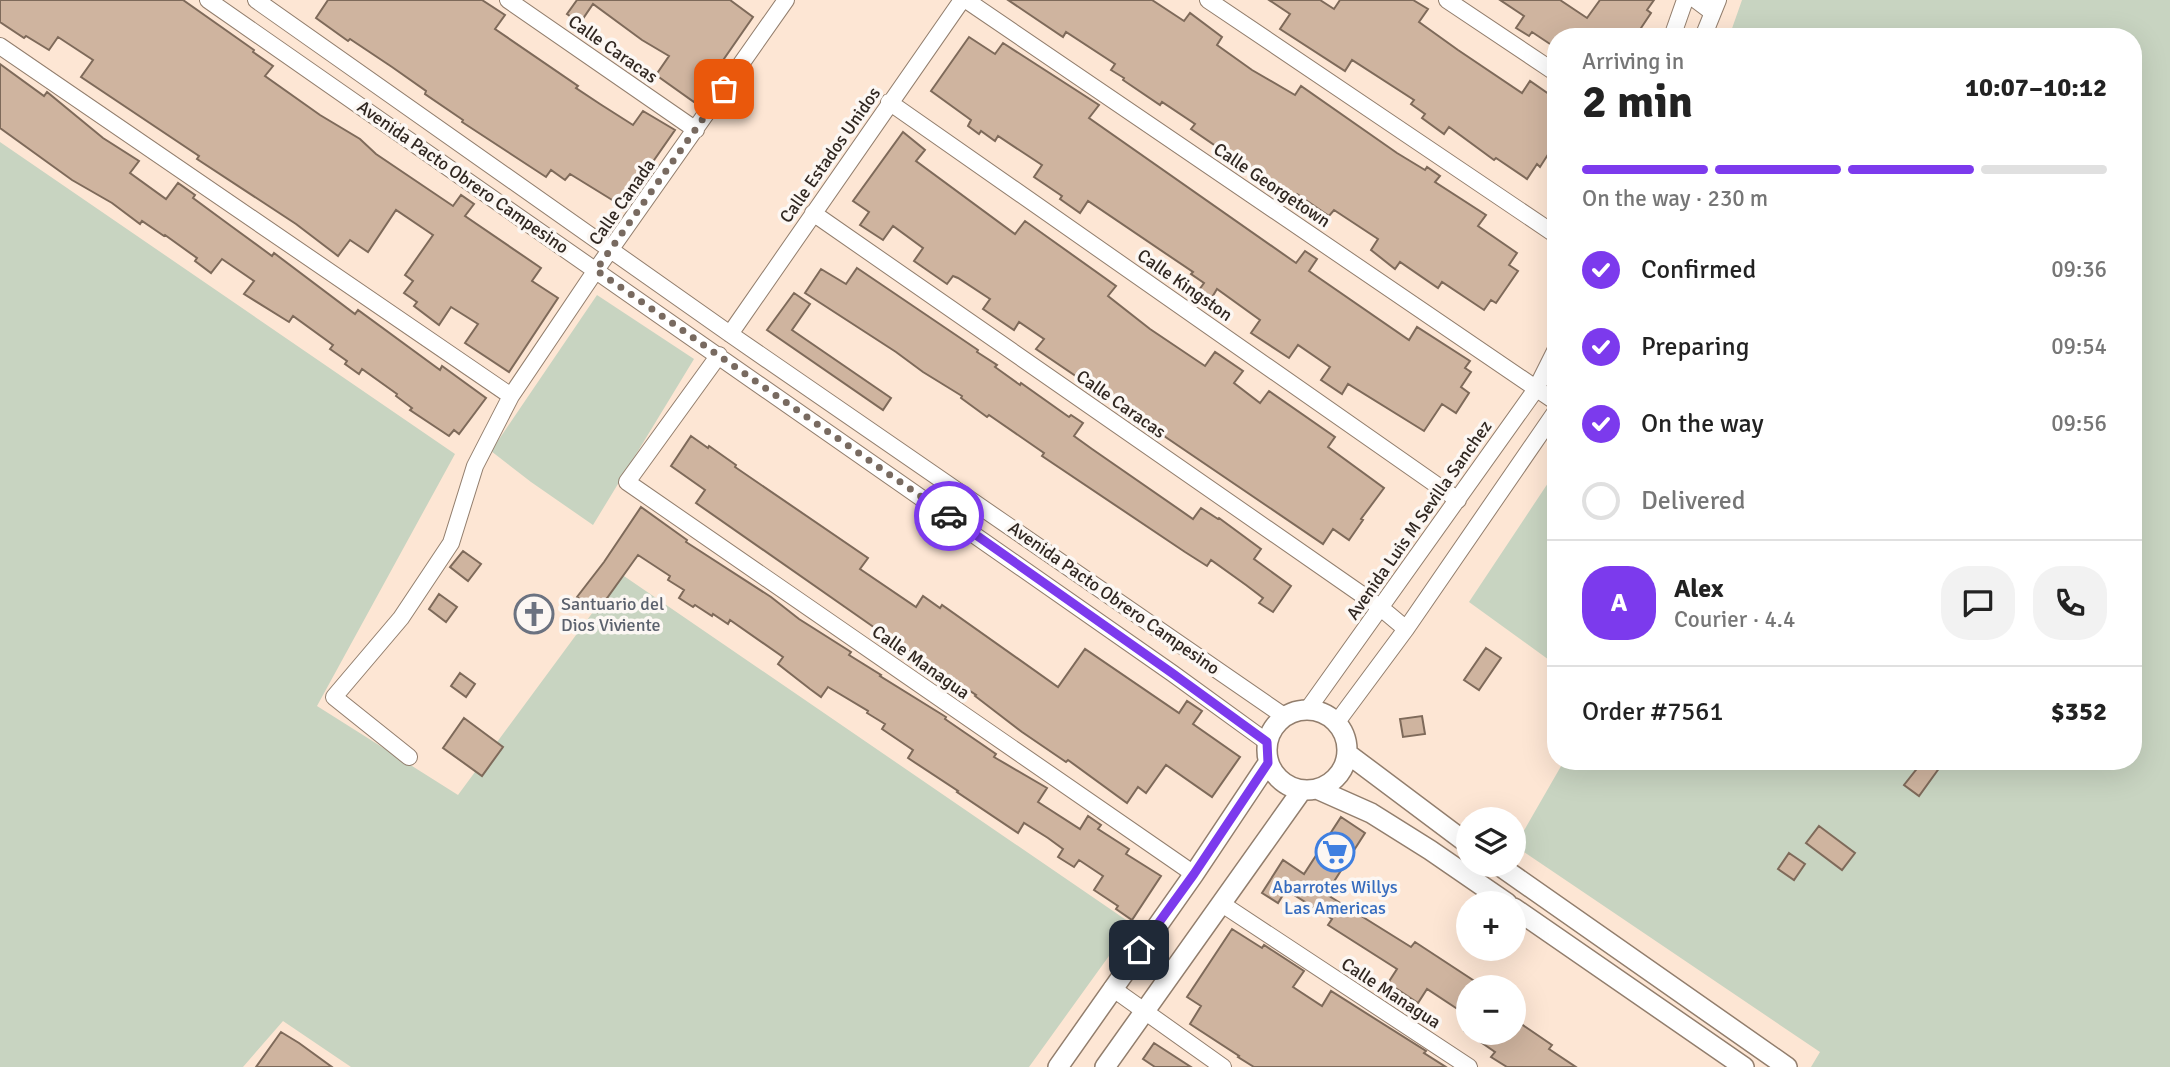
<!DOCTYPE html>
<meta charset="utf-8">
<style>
:root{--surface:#fff;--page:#f2f2f2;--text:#222;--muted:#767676;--line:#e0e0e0;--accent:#7c3aed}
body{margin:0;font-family:Signika,sans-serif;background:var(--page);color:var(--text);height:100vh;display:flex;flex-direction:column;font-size:26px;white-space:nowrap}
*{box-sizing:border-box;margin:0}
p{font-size:23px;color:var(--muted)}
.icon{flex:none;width:38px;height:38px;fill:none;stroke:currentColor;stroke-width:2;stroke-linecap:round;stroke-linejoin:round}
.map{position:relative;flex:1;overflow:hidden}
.details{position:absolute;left:1547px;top:28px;width:595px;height:742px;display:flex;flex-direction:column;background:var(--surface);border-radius:28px;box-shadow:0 7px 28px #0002}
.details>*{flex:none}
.controls{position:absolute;left:1456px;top:807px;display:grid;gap:14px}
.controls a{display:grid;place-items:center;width:70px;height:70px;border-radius:50%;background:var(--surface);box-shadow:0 7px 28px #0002;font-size:35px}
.pin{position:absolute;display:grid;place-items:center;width:60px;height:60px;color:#fff;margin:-30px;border-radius:14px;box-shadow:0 4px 10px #0006}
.courier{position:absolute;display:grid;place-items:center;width:70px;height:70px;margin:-35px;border:5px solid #7c3aed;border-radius:50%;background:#fff;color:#222;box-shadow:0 2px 9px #0007}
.summary em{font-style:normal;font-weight:800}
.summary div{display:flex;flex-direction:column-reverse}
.summary{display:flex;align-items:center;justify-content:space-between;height:119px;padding:0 35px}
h1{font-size:46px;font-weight:800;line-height:52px}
.bar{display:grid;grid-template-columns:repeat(4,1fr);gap:10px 7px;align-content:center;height:84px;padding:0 35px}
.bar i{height:9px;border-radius:5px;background:var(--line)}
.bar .current{background:var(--accent)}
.bar p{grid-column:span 4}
.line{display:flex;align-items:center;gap:18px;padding:0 35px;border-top:2px solid var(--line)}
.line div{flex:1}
.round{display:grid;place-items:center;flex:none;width:74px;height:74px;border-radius:28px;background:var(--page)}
ol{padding:0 35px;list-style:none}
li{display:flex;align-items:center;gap:21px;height:77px}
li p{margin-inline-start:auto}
li .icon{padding:7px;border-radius:50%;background:var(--accent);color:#fff;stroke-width:4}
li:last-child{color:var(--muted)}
li i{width:38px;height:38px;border:4px solid var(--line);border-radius:50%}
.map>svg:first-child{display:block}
</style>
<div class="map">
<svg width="2170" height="1067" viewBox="0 0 2170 1067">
<rect width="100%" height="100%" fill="#fde6d4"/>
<!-- green -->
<path fill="#c8d4c1" d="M1742 0H2170V1067H1811L1820 1052 1515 846 1564 761H2133V37H1729Z
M0 142 455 454 317 706 458 795 621 574 1132 924 1029 1067H351L283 1021 243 1067H0Z
M597 295 694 359 593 525 531 482 491 451Z
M1556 471V665L1469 602Z"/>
<!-- building -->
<path fill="#cfb49f" stroke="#7e6a5a" stroke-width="2" d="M0 0H183L254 50 253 52 273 66 265 76 320 115 360 139 376 154 453 206 461 195 474 204 465 216 541 268 532 281 558 298 509 372 465 343 478 324 451 307 439 325 414 306 417 302 404 293 413 281 405 275 433 235 396 210 368 252 350 240 338 256 296 224 197 159 199 156 81 77 93 60 58 37 49 50 26 36 24 38 0 22Z
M328 0H482L505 15 495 29 578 86 576 88 600 104 633 125 643 111 675 130 622 206 570 174 565 180 551 170 546 177 462 122 463 120 425 94 426 91 392 67 350 39 348 41 316 18Z
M577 0H730L753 17 694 102 656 75 669 56 642 40 593 4 580 23 567 14Z
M1008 0H1152L1184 21 1190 13 1222 37 1217 45 1252 70 1295 95 1301 86 1397 153 1425 170 1427 167 1440 176 1435 182 1486 215 1478 226 1517 253 1509 265 1518 271 1496 303 1491 300 1484 310 1442 282 1438 288 1400 262 1395 269 1371 250 1378 239 1334 210 1329 216 1297 194 1294 197 1286 191 1284 193 1191 129 1195 124 1162 102 1160 105 1123 80 1124 78 1111 70 1115 64 1066 32 1063 37Z
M1269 0H1320L1334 9 1340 0H1413L1428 9 1419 22 1458 50 1522 93 1530 81 1556 99V142L1540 167 1537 164 1527 179 1496 158 1494 160 1449 127 1444 134 1422 118 1425 114 1411 104 1414 100 1352 60 1345 71 1280 29 1290 14Z
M1500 0H1560L1587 18 1600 0H1654L1647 10 1651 13 1635 37H1556V48L1532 32 1529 36 1516 28 1524 16Z
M969 37 995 54 1003 43 1099 105 1089 118 1296 263 1305 251 1317 259 1309 271 1409 340 1417 327 1470 361 1465 368 1471 372 1461 387 1469 393 1456 413 1442 404 1424 431 1348 384 1342 394 1321 380 1330 367 1298 345 1289 358 1251 333 1260 320 1217 289 1211 299 1199 290 1204 283 1191 274 1193 272 1088 201 1080 213 1060 199 1062 196 1034 177 1042 165 998 136 995 141 981 131 979 134 968 126 971 120 931 91Z
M0 64 44 96 47 92 103 138 139 161 130 173 166 199 178 183 195 195 193 198 231 226 272 256 274 253 355 314 358 310 440 370 442 366 486 398 459 434 454 430 449 436 410 410 412 408 396 396 397 394 362 369 359 374 345 364 347 361 330 349 333 345 293 316 289 322 244 294 254 281 222 259 211 273 195 261 197 258 165 235 164 236 142 221 140 224 112 203 72 180 0 128Z
M903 132 925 150 916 161 1015 234 1025 221 1116 286 1108 296 1150 329 1205 366 1215 352 1243 371 1234 383 1260 403 1269 391 1335 437 1328 447 1384 488 1361 519 1363 520 1349 540 1333 529 1323 544 1036 349 1044 339 1019 322 1014 330 983 309 990 299 958 278 953 276 947 284 914 261 923 248 893 226 883 240 860 225 869 212 853 201Z
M857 268 978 350 977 352 997 365 995 367 1020 385 1021 383 1069 417 1071 415 1083 423 1074 436 1092 449 1193 519 1201 508 1218 519 1219 518 1261 549 1254 559 1291 586 1273 612 1259 603 1263 598 1246 585 1211 560 1207 566 1185 552 1042 456 1044 453 989 415 987 417 961 398 962 396 923 372 896 352 805 293 821 269 846 284Z
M794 293 810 304 792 330 891 398 883 410 767 330Z
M691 436 708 448 709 446 736 465 735 467 868 558 860 569 916 607 923 596 940 608 942 605 1058 687 1085 649 1179 713 1187 701 1202 711 1193 724 1240 757 1212 797 1166 765 1146 793 1138 787 1127 803 1068 760 1066 762 1022 732 975 696 976 695 875 628 696 503 705 490 671 466Z
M641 507 687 540 686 542 771 597 799 619 851 652 849 655 881 675 880 676 946 717 945 719 996 754 994 757 1047 788 1038 802 1080 829 1088 816 1101 825 1098 829 1129 849 1126 854 1161 876 1132 920 1116 909 1118 906 1094 890 1103 876 1079 860 1074 867 1058 857 1063 849 1048 838 1024 823 1018 833 957 792 958 791 908 758 913 750 882 729 885 724 867 713 868 711 828 687 821 697 810 689 778 664 783 657 730 620 728 624 713 614 712 616 695 605 693 607 679 598 684 590 668 580 670 576 638 555 597 612 577 597 604 562Z
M463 551 481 564 468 581 450 567Z
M439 594 457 607 446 622 429 609Z
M1486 648 1501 658 1479 690 1464 680Z
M460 673 475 684 466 697 451 686Z
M1422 716 1425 734 1403 737 1400 719Z
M464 718 503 747 482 776 443 748Z
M1923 761H1933L1940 767 1919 796 1904 785Z
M1341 817 1365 833 1326 894 1411 947 1415 942 1479 984 1477 987H1468V1016L1427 989 1418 1003 1388 983 1397 969 1328 925 1332 919 1286 890 1278 903 1262 893 1283 860 1304 874Z
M1819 826 1855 853 1842 870 1806 843Z
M1789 853 1805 864 1794 880 1778 869Z
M1232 929 1262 948 1264 945 1304 971 1293 987 1322 1006 1331 991 1426 1051 1424 1053 1446 1067H1254L1238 1057 1239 1056 1190 1024 1201 1006 1187 997Z
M1514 1019 1552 1045 1549 1049 1576 1067H1507L1491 1057 1495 1052 1466 1032H1514Z
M281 1032 299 1043 332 1067H256Z
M1154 1043 1191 1067H1155L1143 1059Z"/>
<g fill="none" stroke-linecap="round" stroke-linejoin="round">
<defs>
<path id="minor" d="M208 0 1172 673 1267 742
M256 0 730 334 1284 716
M508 0 696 130
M966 0 1556 402
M1208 0 1556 235
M1447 0 1556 73
M1696 0 1712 12
M1672 37 1685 0
M1703 37 1718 0
M0 46 511 396
M889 102 1458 500
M813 213 1381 608 1406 629
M730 334 962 0
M719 355 627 482 1194 874
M1308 709 1536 389 1556 349
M1337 722 1406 629 1556 411
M409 757 334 697 401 618 451 543 475 466 511 396 596 270 786 0
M1222 904 1469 1067
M1112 988 1223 1067"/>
<path id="tertiary" d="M1267 750a40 40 0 1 1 80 0a40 40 0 1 1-80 0Z
M1348 754 1468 844
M1317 789 1371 813 1430 850 1507 903
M1497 864 1787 1067
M1514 908 1744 1067
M1058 1067 1194 874 1268 763
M1105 1067 1302 790"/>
</defs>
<!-- minor casing -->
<use href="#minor" stroke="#927e6d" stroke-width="18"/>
<!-- tertiary casing -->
<use href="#tertiary" stroke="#927e6d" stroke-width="22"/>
<!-- minor -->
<use href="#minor" stroke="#fff" stroke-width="16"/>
<!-- tertiary -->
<use href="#tertiary" stroke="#fff" stroke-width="19"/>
</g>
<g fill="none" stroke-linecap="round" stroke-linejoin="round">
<!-- done -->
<path stroke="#786a60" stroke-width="7" stroke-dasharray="0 12.6" d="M724 89 596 270 949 516"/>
<!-- route -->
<path stroke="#7c3aed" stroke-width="9" d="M949 516 1172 673 1267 742 1268 763 1194 874 1139 950"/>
</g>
<!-- icons -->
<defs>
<symbol id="church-ring" viewBox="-11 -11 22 22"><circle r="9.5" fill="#fcf7f3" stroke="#6b7280" stroke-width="1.5"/><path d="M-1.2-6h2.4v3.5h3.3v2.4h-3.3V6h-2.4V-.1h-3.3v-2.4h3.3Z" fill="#6b7280"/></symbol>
<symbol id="supermarket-ring" viewBox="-11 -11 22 22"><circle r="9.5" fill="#fcf7f3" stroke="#3f7fe0" stroke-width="1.5"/><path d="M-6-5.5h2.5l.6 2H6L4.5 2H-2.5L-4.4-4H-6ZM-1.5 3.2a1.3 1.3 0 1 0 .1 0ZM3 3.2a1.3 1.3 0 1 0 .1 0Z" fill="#3f7fe0"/></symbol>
</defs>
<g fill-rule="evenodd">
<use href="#church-ring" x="512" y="592" width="44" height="44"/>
<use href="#supermarket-ring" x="1313" y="830" width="44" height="44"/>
</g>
<g text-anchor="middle" stroke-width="7" stroke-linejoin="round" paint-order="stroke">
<!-- street labels -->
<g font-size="18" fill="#302721" stroke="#fcf7f3">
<text transform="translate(613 49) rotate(35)" y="6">Calle Caracas</text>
<text transform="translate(830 155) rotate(-55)" y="6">Calle Estados Unidos</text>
<text transform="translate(463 177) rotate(35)" y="6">Avenida Pacto Obrero Campesino</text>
<text transform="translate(1272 185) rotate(34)" y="6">Calle Georgetown</text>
<text transform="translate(622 202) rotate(-55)" y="6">Calle Canada</text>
<text transform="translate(1185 285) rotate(35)" y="6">Calle Kingston</text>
<text transform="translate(1121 404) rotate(35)" y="6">Calle Caracas</text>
<text transform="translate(1419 520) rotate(-55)" y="6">Avenida Luis M Sevilla Sanchez</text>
<text transform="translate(1114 598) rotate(35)" y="6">Avenida Pacto Obrero Campesino</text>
<text transform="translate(921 662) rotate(35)" y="6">Calle Managua</text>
<text transform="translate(1391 993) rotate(33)" y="6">Calle Managua</text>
</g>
<!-- worship labels -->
<g font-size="18" fill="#5b616d" stroke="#fcf7f3" text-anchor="start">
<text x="561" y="610">Santuario del<tspan x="561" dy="21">Dios Viviente</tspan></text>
</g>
<!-- shop labels -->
<g font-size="18" fill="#366cbe" stroke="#fcf7f3">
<text x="1335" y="893">Abarrotes Willys<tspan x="1335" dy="21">Las Americas</tspan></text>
</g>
</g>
</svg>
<div class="controls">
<a><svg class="icon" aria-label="layers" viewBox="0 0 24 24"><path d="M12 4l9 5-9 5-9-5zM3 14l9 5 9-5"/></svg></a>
<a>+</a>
<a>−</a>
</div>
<div class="pin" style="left:724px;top:89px;background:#ea580c"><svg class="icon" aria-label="bag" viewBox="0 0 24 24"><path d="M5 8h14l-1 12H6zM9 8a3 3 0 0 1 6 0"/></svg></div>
<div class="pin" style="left:1139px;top:950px;background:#1f2937"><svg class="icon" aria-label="home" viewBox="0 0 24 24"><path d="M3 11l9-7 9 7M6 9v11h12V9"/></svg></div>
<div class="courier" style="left:949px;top:516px"><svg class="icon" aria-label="car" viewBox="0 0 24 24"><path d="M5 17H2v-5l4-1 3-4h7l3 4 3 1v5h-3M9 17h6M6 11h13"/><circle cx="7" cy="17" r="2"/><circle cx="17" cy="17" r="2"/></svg></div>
<section class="details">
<div class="summary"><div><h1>2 min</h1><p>Arriving in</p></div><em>10:07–10:12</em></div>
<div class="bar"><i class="current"></i><i class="current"></i><i class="current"></i><i></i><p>On the way · 230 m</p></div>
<ol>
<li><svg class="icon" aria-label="check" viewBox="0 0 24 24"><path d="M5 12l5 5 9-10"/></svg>Confirmed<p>09:36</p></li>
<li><svg class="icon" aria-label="check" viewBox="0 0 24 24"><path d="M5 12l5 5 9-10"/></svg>Preparing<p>09:54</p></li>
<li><svg class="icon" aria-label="check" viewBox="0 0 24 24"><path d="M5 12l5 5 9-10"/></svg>On the way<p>09:56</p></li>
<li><i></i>Delivered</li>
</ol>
<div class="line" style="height:126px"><b class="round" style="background:var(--accent);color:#fff">A</b><div><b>Alex</b><p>Courier · 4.4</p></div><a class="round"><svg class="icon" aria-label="chat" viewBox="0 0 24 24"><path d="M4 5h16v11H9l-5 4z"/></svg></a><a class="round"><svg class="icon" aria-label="phone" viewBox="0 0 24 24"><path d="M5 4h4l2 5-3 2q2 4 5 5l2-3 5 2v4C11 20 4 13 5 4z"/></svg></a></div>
<div class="line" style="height:91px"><div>Order #7561</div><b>$352</b></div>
</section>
</div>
